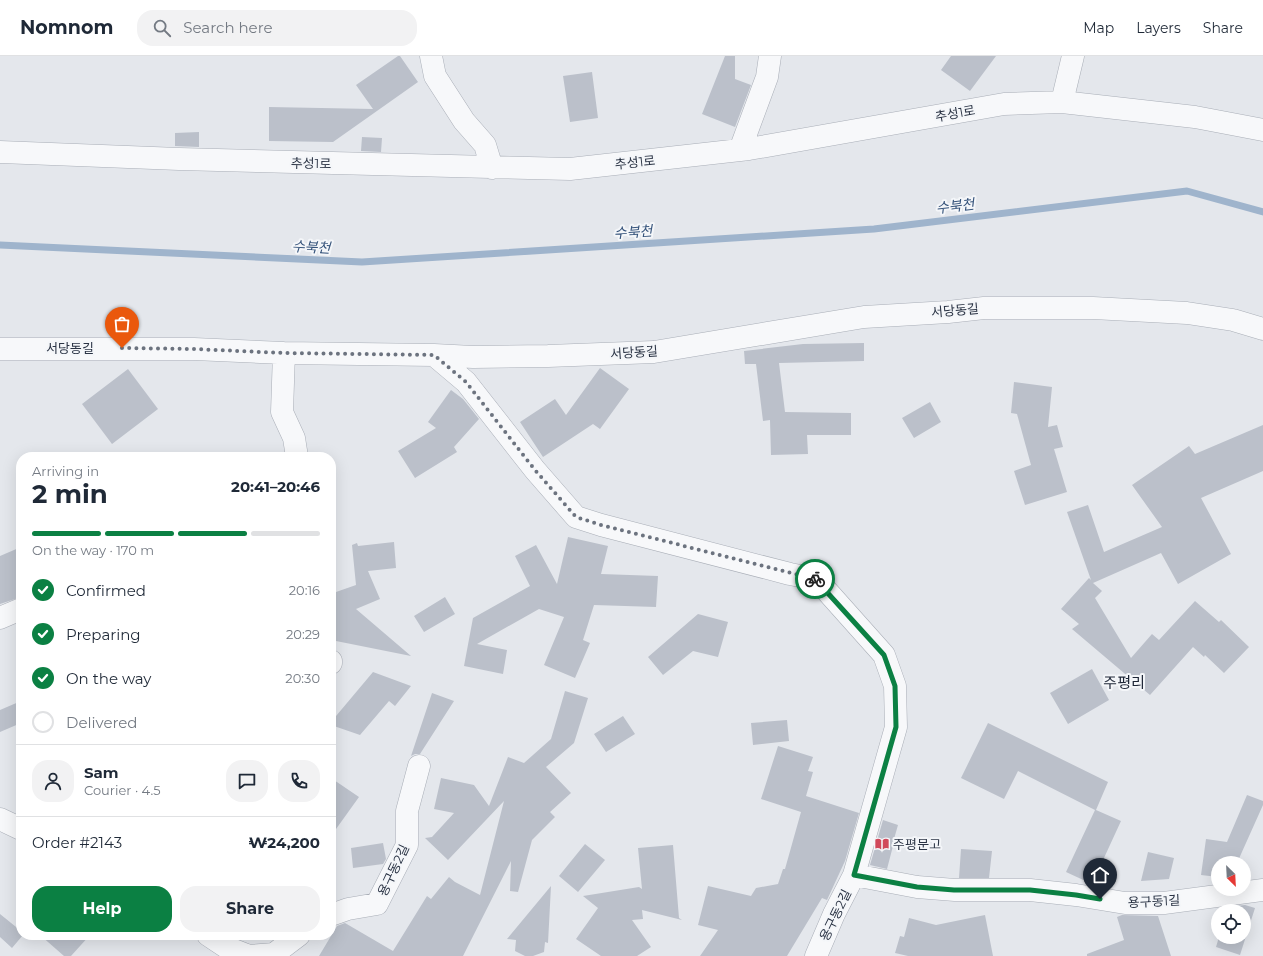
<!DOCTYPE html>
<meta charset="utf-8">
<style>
:root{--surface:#fff;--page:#f2f2f3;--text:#1f2937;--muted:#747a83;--line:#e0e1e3;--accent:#0b8043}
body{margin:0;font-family:Montserrat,"Noto Sans KR",sans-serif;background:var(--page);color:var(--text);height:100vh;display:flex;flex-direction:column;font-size:15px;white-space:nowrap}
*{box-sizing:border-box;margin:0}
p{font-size:13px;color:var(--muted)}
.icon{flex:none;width:22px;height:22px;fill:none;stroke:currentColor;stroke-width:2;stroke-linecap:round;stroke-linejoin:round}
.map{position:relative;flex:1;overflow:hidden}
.details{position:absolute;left:16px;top:396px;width:320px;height:488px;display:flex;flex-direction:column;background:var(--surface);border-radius:16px;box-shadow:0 4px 16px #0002}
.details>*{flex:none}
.needle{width:26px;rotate:156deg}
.tools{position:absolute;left:1211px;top:800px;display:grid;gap:8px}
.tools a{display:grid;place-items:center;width:40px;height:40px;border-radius:50%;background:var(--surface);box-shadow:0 4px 16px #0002;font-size:20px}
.pin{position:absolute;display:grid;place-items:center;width:34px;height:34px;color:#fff;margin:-41px -17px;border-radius:50% 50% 50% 0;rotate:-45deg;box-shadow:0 0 4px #0007}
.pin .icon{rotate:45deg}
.courier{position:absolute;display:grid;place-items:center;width:40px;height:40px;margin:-20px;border:3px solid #0b8043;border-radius:50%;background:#fff;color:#222;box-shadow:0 1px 5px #0007}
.headline em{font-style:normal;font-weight:700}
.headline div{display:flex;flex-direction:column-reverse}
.headline{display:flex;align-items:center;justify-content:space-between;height:68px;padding:0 16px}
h1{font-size:26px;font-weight:700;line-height:30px}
.bar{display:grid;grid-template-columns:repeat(4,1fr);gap:6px 4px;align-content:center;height:48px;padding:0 16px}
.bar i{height:5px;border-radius:3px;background:var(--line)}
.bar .on{background:var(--accent)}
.bar p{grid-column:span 4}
.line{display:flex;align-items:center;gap:10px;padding:0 16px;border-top:1px solid var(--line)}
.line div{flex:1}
.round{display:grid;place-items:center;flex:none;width:42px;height:42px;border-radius:16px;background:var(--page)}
ol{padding:0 16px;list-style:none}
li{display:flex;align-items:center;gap:12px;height:44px}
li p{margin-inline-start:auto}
li .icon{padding:4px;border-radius:50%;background:var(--accent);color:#fff;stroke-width:4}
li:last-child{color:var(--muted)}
li i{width:22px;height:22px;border:2px solid var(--line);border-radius:50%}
.primary-button{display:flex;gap:8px;margin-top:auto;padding:8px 16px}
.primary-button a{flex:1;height:46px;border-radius:16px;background:var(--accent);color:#fff;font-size:16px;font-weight:700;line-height:46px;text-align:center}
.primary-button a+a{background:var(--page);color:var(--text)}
header{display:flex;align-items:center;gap:24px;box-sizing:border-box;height:56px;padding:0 20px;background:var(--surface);border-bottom:1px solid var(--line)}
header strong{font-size:19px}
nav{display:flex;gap:22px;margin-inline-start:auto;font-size:14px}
.search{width:280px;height:36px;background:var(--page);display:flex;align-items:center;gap:10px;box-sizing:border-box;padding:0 14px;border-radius:16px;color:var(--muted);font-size:15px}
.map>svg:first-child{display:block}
</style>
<header>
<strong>Nomnom</strong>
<div class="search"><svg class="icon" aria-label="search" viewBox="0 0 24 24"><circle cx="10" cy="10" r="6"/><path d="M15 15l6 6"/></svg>Search here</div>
<nav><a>Map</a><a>Layers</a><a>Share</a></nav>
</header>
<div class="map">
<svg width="1263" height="900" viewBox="0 0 1263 900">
<rect width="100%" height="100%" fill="#e4e7ec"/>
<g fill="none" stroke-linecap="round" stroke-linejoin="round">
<!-- stream -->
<path stroke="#9fb4cc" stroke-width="7" d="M0 189 362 206 874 173 1187 135 1263 156"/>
</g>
<!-- building -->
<path fill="#bbc0ca" d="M398 0H400L418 26 333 86 269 85V51L373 53 356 29Z
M725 0H735V23L751 29 735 71 702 58Z
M951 0H996L970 35 941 14Z
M592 16 598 62 570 66 563 20Z
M199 76V91L175 90V77Z
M362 81 382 82 381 96 361 95Z
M864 287V305L779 307 785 356 851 357V379H807L808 398 771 399 770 364 763 365 756 308H745L744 295 803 288Z
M600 312 629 333 600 373 593 368 543 401 520 366 555 343 566 359Z
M128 313 158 353 112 388 82 348Z
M1014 326 1052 331 1048 371 1057 369 1063 391 1054 393 1067 436 1025 449 1014 415 1031 409 1017 358 1011 357Z
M451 334 463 343 479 363 454 391 457 396 415 422 398 395 436 372 428 366Z
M930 346 941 366 914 382 902 362Z
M1263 369V415L1201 442 1231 498 1178 528 1161 497 1093 527 1102 535 1095 542 1131 602 1152 578 1159 584 1195 545 1219 566 1221 564 1249 591 1224 617 1205 599 1204 601 1193 591 1150 639 1072 573 1079 568 1061 553 1089 522 1091 524 1067 456 1088 449 1104 496 1162 471 1132 429 1189 390 1195 398Z
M568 481 608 490 601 518 658 520 656 551 594 549 583 584 590 587 575 622 544 609 564 561 539 553 477 588 507 594 503 618 464 610 473 562 530 530 515 500 536 489 557 528Z
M394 486 396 512 368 515 380 543 356 553 411 600 331 584V532L336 536 356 529 352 489 357 487 358 490Z
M21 491V541L0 548V500Z
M445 541 455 558 424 576 414 560Z
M698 558 728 566 718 601 693 595 663 619 648 601Z
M1092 613 1109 644 1068 668 1050 637Z
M373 616 411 630 395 650 389 645 360 679 331 669V666Z
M565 635 588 642 574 687 546 711 571 737 550 756 555 761 532 784 518 836 510 835 511 805 463 900H319L337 870 345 867 393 895 427 840 431 843 449 821 455 826 480 839 504 745 448 804 425 782 432 781 454 757 434 753 441 722 474 729 489 750 508 701 524 707 551 683Z
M432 637 454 645 420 698H415L411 700Z
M21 645V667L0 676V654Z
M623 660 635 678 606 696 594 678Z
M787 664 789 685 753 689 751 667Z
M988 667 1108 726 1096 754 1121 765 1092 828 1066 816 1095 754 1018 715 1004 743 961 722Z
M778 690 813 701 808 715 813 716 806 740 859 757 845 805 827 844 822 842 787 900H700L718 874 698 869 708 830 751 840 756 832 778 828 783 813H785L801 756 761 743Z
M331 722 359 741 331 780Z
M1247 739 1263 745V749L1237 807H1218V821L1201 819 1206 783 1227 786Z
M883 764 898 769 892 790H893L887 813 870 809Z
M383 787 386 803 383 808 353 812 351 792Z
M585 788 605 804 578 836 559 820Z
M673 789 679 862 682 864 642 854 643 863 632 864 651 891 637 900H601L576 883 598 852 583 840 639 831 642 833 638 792Z
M961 793 992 795 989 822H959Z
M1148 796 1174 802 1169 823 1141 825Z
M551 830 548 887 545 886 544 896 533 900H525L515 895 516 884 507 883Z
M1245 849 1255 852 1240 899 1216 891 1219 881H1244V855H1227L1228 851Z
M0 858 21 875V879H23L12 892 0 881Z
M985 859 993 900H908L895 897 900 880 904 881 909 862 936 869Z
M1122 859 1158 860 1171 900H1087V898L1124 884 1117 861Z
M40 879H90L71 900H64Z"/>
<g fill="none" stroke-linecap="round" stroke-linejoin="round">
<defs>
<path id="minor" d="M431 0 435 20 464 65 485 89 492 112
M1062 46 1073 0
M740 94 767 21 770 0
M0 96 179 103 570 113 749 93 1004 48 1062 46 1195 61 1263 74
M0 293H194L284 297 434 299 473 301 548 300 654 296 864 261 948 256 984 252H1093L1187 257 1233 264 1263 273
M284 297 282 356 294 382 297 401
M434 299 466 326 535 414 576 461 601 469 790 518 815 523 826 534 884 599 895 630 896 671 854 819 834 858 816 900
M0 562 21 553
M331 605V607
M0 763 21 773
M854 819 917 831 955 834H1030L1076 839 1125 847H1164L1263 834
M331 859 348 853 377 848 407 789V755L419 710
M208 879 226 891 249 900 274 898 299 879"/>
</defs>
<!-- minor casing -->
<use href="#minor" stroke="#a9aeb7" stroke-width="23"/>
<!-- minor -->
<use href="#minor" stroke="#f7f8fa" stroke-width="22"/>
</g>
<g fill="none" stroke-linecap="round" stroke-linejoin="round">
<!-- done -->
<path stroke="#6c737f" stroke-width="4" stroke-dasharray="0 7.2" d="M122 292 194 293 284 297 434 299 466 326 535 414 576 461 601 469 815 523"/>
<!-- route -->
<path stroke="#0b8043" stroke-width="5" d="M815 523 884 599 895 630 896 671 854 819 917 831 954 834H1030L1076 839 1100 843"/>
</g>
<!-- icons -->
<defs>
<symbol id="library-bare" viewBox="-9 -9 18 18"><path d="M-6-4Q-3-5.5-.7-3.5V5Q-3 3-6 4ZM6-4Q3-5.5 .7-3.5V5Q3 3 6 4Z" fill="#d1495b" stroke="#f4f6f9" stroke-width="2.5" paint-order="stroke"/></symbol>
</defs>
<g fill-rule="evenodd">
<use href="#library-bare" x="872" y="778" width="20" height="20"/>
</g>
<g text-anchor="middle" stroke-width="4" stroke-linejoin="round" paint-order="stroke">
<!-- street labels -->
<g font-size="13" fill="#2b3445" stroke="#f4f6f9">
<text transform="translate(955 57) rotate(-10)" y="5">추성1로</text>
<text transform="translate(635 106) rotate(-6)" y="5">추성1로</text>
<text transform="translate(311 107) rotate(1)" y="5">추성1로</text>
<text transform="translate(955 254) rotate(-5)" y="5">서당동길</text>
<text x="70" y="297">서당동길</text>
<text transform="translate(634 296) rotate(-4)" y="5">서당동길</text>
<text transform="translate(393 814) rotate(-65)" y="5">용구동2길</text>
<text transform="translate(1154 845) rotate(-3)" y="5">용구동1길</text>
<text transform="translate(835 859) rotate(-64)" y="5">용구동2길</text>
</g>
<!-- poi labels -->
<g font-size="13" fill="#2b3445" stroke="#f4f6f9" text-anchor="start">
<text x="893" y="793">주평문고</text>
</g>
<!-- water labels -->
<g font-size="14" font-style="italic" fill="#34527a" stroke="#f4f6f9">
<text transform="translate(955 150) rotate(-7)" y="5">수북천</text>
<text transform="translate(633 176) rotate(-4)" y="5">수북천</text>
<text transform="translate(311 191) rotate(3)" y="5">수북천</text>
</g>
<!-- quarter labels -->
<g font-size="15" fill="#1d2536" stroke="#f4f6f9">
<text x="1124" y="632">주평리</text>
</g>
</g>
</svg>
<div class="tools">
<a><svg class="needle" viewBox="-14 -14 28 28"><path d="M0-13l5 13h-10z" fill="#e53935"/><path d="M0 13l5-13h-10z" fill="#747a83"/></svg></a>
<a><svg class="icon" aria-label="locate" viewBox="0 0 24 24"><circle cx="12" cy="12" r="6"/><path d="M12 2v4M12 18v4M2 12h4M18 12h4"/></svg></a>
</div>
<div class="pin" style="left:122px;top:292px;background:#ea580c"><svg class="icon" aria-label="bag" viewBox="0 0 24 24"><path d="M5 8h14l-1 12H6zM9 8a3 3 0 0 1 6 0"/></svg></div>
<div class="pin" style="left:1100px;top:843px;background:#1f2937"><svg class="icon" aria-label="home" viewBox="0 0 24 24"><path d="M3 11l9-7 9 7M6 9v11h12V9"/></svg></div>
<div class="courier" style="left:815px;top:523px"><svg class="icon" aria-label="bike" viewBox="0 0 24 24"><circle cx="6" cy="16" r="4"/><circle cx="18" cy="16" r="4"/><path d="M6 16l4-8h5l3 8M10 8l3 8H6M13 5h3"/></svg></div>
<section class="details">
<div class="headline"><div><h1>2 min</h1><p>Arriving in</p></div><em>20:41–20:46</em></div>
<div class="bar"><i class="on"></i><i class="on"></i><i class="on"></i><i></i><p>On the way · 170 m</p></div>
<ol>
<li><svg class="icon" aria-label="check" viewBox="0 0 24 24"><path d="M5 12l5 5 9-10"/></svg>Confirmed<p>20:16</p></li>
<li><svg class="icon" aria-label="check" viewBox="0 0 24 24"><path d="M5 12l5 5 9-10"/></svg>Preparing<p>20:29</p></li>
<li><svg class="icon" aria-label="check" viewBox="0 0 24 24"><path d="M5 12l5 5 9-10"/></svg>On the way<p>20:30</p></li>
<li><i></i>Delivered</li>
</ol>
<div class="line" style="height:72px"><a class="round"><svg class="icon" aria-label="person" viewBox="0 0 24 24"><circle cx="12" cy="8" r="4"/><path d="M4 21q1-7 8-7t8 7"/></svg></a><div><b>Sam</b><p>Courier · 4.5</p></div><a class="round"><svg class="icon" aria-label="chat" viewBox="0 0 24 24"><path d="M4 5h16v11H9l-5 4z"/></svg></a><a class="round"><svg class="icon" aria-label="phone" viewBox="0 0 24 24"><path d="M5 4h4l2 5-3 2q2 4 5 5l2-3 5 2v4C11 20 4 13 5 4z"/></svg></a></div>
<div class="line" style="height:52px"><div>Order #2143</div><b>₩24,200</b></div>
<div class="primary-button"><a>Help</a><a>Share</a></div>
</section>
</div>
